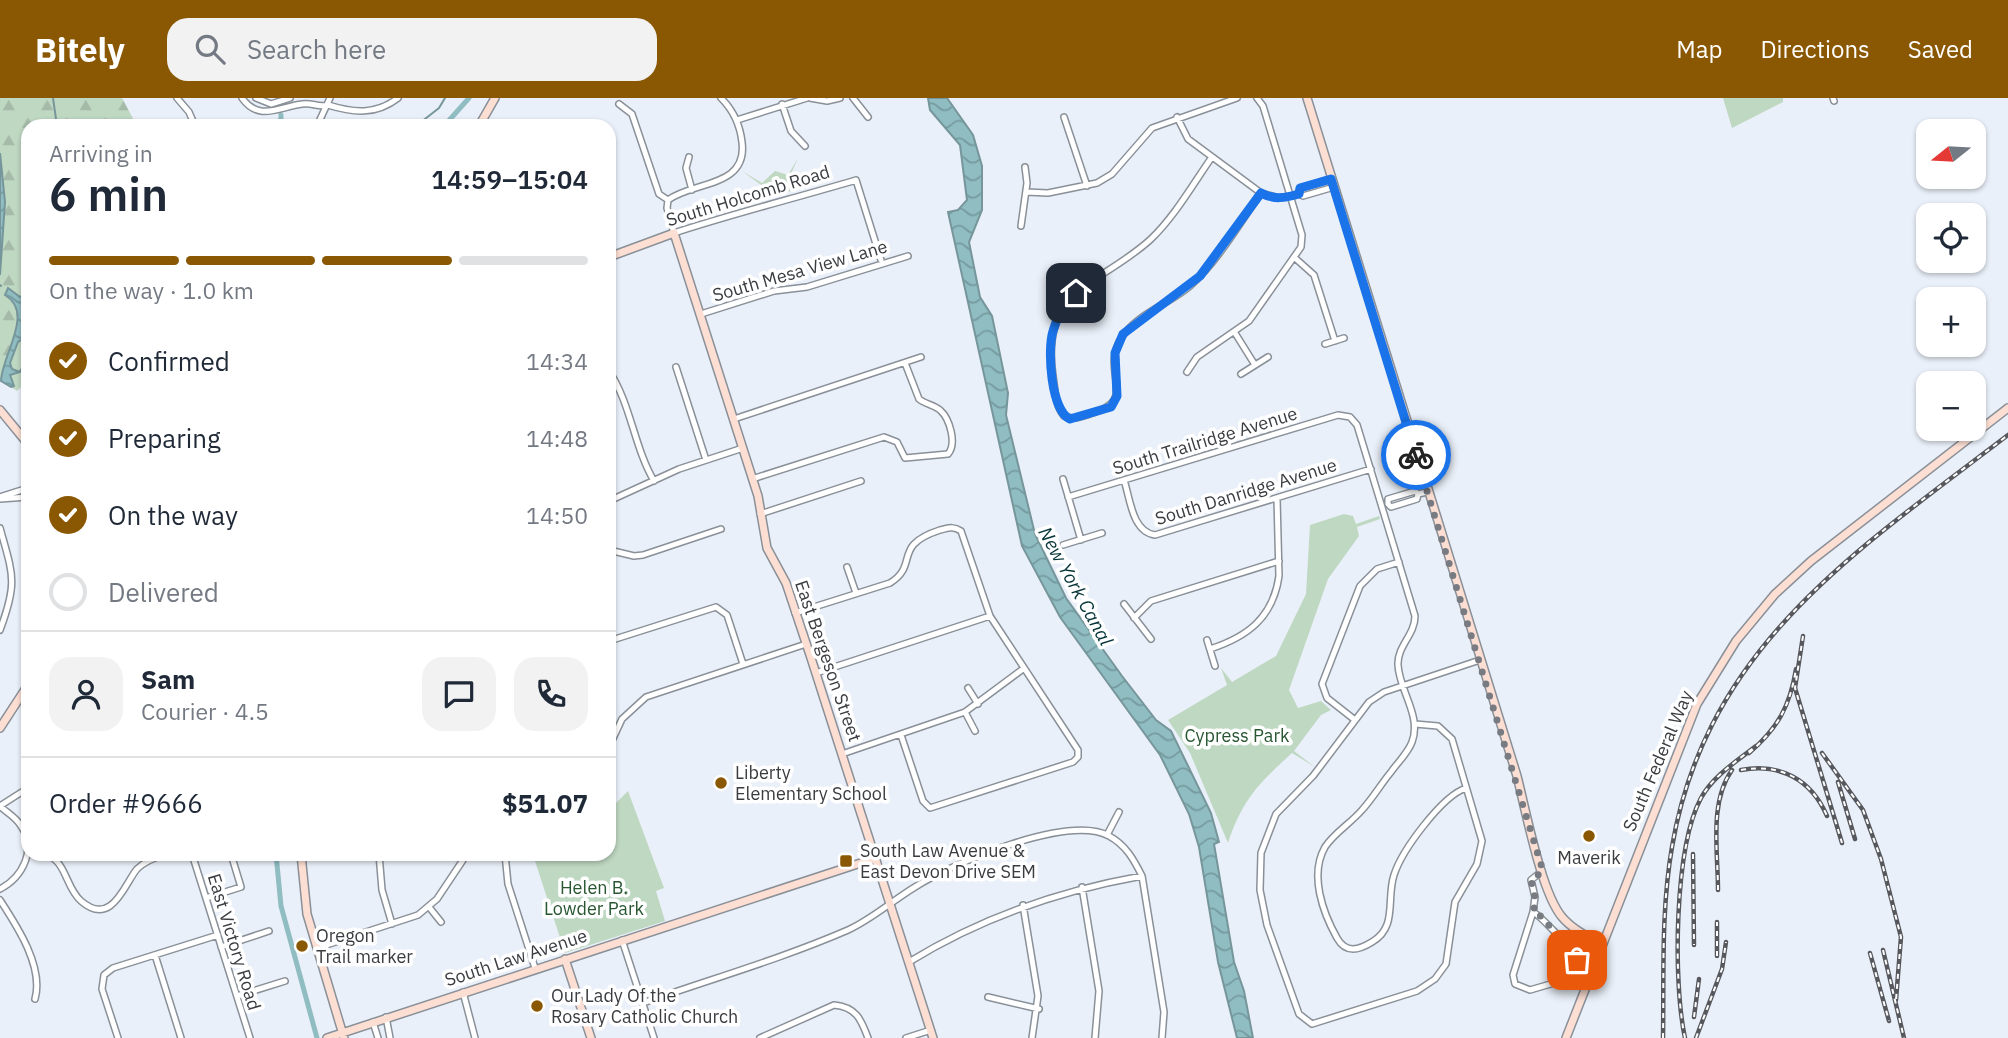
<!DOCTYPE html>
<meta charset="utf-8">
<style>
:root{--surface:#fff;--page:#f2f2f3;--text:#1f2937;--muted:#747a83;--line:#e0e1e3;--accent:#8a5702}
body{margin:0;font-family:"IBM Plex Sans",sans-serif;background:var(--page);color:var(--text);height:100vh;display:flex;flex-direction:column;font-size:26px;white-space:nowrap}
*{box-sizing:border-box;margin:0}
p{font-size:23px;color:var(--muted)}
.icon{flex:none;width:38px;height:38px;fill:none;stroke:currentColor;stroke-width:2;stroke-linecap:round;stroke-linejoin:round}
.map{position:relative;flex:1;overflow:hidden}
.panel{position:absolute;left:21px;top:21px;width:595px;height:742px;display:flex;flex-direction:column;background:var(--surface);border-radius:21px;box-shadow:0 2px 5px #0004}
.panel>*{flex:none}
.needle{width:46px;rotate:252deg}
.buttons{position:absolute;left:1916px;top:21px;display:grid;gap:14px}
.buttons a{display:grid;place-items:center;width:70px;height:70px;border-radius:14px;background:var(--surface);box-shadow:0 2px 5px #0004;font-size:35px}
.pin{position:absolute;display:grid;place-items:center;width:60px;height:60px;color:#fff;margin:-30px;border-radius:14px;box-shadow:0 4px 10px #0006}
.courier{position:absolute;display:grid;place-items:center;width:70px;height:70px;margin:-35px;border:5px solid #1a73e8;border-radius:50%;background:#fff;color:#222;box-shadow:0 2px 9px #0007}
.head em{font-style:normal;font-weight:600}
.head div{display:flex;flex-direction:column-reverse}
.head{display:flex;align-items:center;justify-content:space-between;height:119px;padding:0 28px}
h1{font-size:46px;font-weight:600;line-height:52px}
.bar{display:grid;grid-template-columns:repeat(4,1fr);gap:10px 7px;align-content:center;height:84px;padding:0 28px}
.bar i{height:9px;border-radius:5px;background:var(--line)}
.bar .current{background:var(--accent)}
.bar p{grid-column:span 4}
.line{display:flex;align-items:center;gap:18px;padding:0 28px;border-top:2px solid var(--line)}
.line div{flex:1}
.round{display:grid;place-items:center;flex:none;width:74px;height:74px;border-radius:21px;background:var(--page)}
ol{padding:0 28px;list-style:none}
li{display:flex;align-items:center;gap:21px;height:77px}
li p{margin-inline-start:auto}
li .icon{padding:7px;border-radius:50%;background:var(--accent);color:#fff;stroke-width:4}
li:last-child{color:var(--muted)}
li i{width:38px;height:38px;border:4px solid var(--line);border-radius:50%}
header{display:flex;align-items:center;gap:42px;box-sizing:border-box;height:98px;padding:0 35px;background:var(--accent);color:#fff}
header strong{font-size:33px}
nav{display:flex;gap:38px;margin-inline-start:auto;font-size:24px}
.search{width:490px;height:63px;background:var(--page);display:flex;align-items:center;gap:18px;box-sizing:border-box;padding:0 24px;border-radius:21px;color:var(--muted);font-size:26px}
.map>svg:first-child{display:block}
</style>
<header>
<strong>Bitely</strong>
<div class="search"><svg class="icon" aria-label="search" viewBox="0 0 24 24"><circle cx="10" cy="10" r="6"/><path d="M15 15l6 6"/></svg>Search here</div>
<nav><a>Map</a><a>Directions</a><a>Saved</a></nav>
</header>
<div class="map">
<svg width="2008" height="940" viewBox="0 0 2008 940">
<defs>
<pattern id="forest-firs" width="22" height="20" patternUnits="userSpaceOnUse" patternTransform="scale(1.75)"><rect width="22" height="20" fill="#bfd8c2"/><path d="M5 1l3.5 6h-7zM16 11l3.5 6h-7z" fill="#a5baa8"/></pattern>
<pattern id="water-waves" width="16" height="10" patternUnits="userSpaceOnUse" patternTransform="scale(1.75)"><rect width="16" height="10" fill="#8fbdc2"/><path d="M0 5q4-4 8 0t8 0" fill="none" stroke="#769b9f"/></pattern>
</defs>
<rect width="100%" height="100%" fill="#eaf0f9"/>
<!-- green -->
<path fill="#bfd8c2" d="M1723 0H1783V4L1732 30Z
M798 60 790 78 800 90 749 106 761 87 742 73 762 85 775 73 788 77Z
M1344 416 1353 418 1356 426 1379 418 1380 421 1357 429 1359 438 1328 481 1289 592 1298 610 1321 603 1331 612 1321 617 1294 653 1315 669 1292 655C1259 685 1242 702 1228 745L1190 655 1168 622 1227 587 1221 570 1232 584 1276 558 1306 496 1310 427Z
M628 693 664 790 656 793 665 823 565 855 534 760 537 756H609V712Z"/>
<!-- forest -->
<path fill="url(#forest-firs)" d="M0 0H122L136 26 28 28V282L17 293 0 281V177L5 104 0 55Z"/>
<!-- water -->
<path fill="url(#water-waves)" stroke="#76969b" stroke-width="2" d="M928 0H947L973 37 982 68V112L969 144 980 199 992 218 1008 295 1006 317 1035 436 1066 500 1122 578 1156 622 1171 633 1211 715 1219 744 1214 746 1234 864 1244 893 1253 940H1237L1218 864 1199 749 1189 716 1160 657 1060 519 1022 448 948 114 958 112 967 102 960 47 930 12Z
M0 55 5 104 0 177Z
M8 190 20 199 28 195V238L18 244 10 265 12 271 20 274 10 277 14 288 11 289 1 283C2 256 35 215 5 197Z"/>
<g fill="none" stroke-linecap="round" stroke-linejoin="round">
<!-- stream -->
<path stroke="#76969b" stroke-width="2" d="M53 0 57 28
M416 28 439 10 445 0
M0 187 1 188
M20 273 28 262"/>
<!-- canal -->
<path stroke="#8fbdc2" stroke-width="5" d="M264 28 281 22V17
M444 28 469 0
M276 756 281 808 317 940"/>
<defs>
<path id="street" d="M177 0 189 14 195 28
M242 0C259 24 279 9 302 6 312 4 318 10 328 7
M256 0 271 6 290 0
M721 0C733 12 740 27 742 44 748 90 693 83 668 102L667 110 674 135C735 115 796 100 856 82L881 162
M810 0 827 3 840 0
M853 0 868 19
M1833 0 1834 3
M619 6 632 16 659 96 668 102
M782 6 791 33 805 48
M328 7C354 15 376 17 398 0
M1064 19 1087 88
M1177 19 1188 41 1261 95 1279 100 1299 96
M737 22 807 0
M317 28 330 0
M689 59 686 70 692 92
M1212 59C1193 86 1175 118 1151 141 1100 188 1040 189 1053 278 1055 291 1055 308 1064 318 1073 322 1081 319 1090 316 1142 301 1098 275 1122 239 1137 216 1169 206 1190 188 1218 163 1239 126 1261 95
M1331 81 1300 90 1299 96 1303 98 1334 89
M1026 94 1048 95 1097 85 1112 76 1152 30 1237 0
M1021 128 1027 85 1025 69
M1295 160 1314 177 1335 243
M701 216 774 193 807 189 908 158
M1235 235 1255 267
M1325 246 1344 240
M676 269 706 362
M609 273C631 306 634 349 654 383
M1187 274 1197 259 1249 223 1301 149 1302 137 1263 8 1257 0
M1241 276 1268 259
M734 321 921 259
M752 381 884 339 897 344 905 360 948 356C957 346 950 321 940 312 934 307 925 306 919 301L905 265
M1063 381 1081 442
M1124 382C1130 400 1132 434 1155 437L1371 371
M1418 396 1415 393 1388 401V406L1391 409 1417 401 1418 396 1427 394
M0 399 28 390
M1068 399 1338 317 1350 319 1357 327 1415 518C1415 537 1397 548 1398 567 1399 592 1422 618 1412 644 1408 655 1398 664 1391 674 1381 686 1373 700 1362 712 1351 725 1334 735 1325 749 1309 777 1323 815 1337 840 1346 856 1359 852 1372 844 1398 829 1386 801 1394 777 1402 752 1442 698 1466 690
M0 401 28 399
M609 403 679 371 743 350
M760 416 861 383
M0 430C13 477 18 484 0 532
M1063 447 1102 435
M609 452 634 458 643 457 721 431
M847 469 856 495
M1124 506 1151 541
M795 515 890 485C920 466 891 448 940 432 949 430 953 428 961 433L990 518 1078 652V659L1073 664 930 710 923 703 901 637
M1134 520 1151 503 1279 463
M1207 542 1215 568
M609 543 716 509 727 517 743 566
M1210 551C1247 539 1273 520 1279 478L1277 400
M816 575 990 518
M968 590 978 606
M965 614 975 633
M1355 622 1327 600 1322 586 1360 488 1377 471 1399 464
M1415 626 1438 628 1452 641 1482 743 1477 766 1455 804 1446 866 1435 881 1417 893 1312 926 1299 916 1267 827 1260 792 1261 755 1276 716 1313 678 1369 604 1384 594 1480 562
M609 649 622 621 646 599 806 546
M842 656 965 614 1023 571
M1107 737 1119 714
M45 756C67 763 65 789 81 803 112 830 125 785 137 771 145 763 156 759 167 756
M192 756 250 940
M379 756 382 792 392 826
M505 756 508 786 535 870
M1082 789 1099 893 1095 940
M0 791C23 779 37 751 21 728 16 719 7 715 0 708L28 690
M206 800 241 789 231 756
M0 802C17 828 44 869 35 901
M1023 807 1038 898 1032 940
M429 809 441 824
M1533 814C1541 818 1571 851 1578 860L1571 880 1530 892 1515 886 1513 877 1533 814 1535 799 1531 782 1542 773
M622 842 654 940
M221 849 269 833
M317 850 418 817 437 801 467 756
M155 857 181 940
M909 864C982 819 1058 793 1142 778
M463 894 475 940
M237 898 285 883
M988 899 1039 911
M643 905C711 881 781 861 848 832 872 821 892 803 915 789 953 765 1068 716 1109 738 1126 747 1134 762 1142 778L1164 914 1162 940
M386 919 390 940
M373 924 378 940
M118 940 102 891 104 877 113 870 218 837
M760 940 834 907C856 909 861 921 868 940
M906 940 931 932"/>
<path id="secondary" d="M1307 0 1517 678C1526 713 1541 794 1562 819 1573 832 1589 840 1603 846
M479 28 495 0
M609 159 674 135 758 398 767 450 786 485 811 560 933 940
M0 312 28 346
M0 630 28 587
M301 756 307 816 344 940
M565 861 591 940
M327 940 876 760
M1566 940 1697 606 1736 543 1775 496 1811 463 2008 310"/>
</defs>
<!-- street casing -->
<use href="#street" stroke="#8a9098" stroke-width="8"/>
<!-- secondary casing -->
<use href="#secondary" stroke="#8a9098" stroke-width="10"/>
<!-- street -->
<use href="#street" stroke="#fff" stroke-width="5"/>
<!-- secondary -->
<use href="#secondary" stroke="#fcded3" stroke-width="7"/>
<defs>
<path id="rail" d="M1803 538 1795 590 1842 745
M1749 655C1778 630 1790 608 1796 571
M1822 655 1863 712 1881 761 1901 839 1896 902
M1741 672C1780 665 1811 681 1827 718
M1838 684 1855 741
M1693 756 1694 847
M1718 792C1718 754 1709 704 1732 672
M1883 852 1904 940
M1870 855 1889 923
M1717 858V824
M1694 919 1699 881
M1663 940C1664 876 1661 812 1672 749 1706 548 1859 451 2008 337
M1685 940C1673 885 1674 750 1701 700 1713 678 1737 663 1756 648
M1696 940 1722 871 1726 844"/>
</defs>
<!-- rail casing -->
<use href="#rail" stroke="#56585d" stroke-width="4.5"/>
<!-- rail -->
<use href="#rail" stroke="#fff" stroke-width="2" stroke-dasharray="5" stroke-linecap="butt"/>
</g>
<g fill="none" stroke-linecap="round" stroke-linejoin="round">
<!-- done -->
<path stroke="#787b81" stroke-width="7" stroke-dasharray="0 12.6" d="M1416 357 1543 773 1531 782 1536 804 1533 814 1542 819 1577 862"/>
<!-- route -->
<path stroke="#1a73e8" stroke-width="9" d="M1076 195C1065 206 1057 218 1053 233 1047 252 1051 313 1070 321L1111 309 1117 298 1115 255 1123 236 1200 178 1261 95C1274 102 1285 100 1299 96L1300 90 1331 81 1416 357"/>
</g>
<!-- markers -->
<g fill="#8a5702" stroke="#fff" stroke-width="2.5">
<circle cx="721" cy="685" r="7"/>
<circle cx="1589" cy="738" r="7"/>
<rect x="839" y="756" width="14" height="14" rx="3.5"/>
<circle cx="302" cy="848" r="7"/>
<circle cx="537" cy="908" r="7"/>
</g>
<g text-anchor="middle" stroke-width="7" stroke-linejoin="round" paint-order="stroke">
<!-- street labels -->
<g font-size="18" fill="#3a3c40" stroke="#fff">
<text transform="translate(748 98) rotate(-17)" y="6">South Holcomb Road</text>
<text transform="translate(800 173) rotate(-16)" y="6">South Mesa View Lane</text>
<text transform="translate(1205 343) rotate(-17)" y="6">South Trailridge Avenue</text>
<text transform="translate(1246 394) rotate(-17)" y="6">South Danridge Avenue</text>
<text transform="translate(828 563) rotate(71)" y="6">East Bergeson Street</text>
<text transform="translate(1658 663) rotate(-67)" y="6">South Federal Way</text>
<text transform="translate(234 844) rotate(73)" y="6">East Victory Road</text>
<text transform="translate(516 860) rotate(-18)" y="6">South Law Avenue</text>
</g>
<!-- park labels -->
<g font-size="18" fill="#285631" stroke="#fff">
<text x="1237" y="644">Cypress Park</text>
<text x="594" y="796">Helen B.<tspan x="594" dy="21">Lowder Park</tspan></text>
</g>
<!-- poi labels -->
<g font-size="18" fill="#3a3c40" stroke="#fff" text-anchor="start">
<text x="735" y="681">Liberty<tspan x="735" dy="21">Elementary School</tspan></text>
<text x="860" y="759">South Law Avenue &amp;<tspan x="860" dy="21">East Devon Drive SEM</tspan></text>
<text x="1589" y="766" text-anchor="middle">Maverik</text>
<text x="316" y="844">Oregon<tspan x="316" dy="21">Trail marker</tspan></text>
<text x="551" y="904">Our Lady Of the<tspan x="551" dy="21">Rosary Catholic Church</tspan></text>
</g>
<!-- water labels -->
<g font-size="19" font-style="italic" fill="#063539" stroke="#fff">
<text transform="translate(1076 488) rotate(61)" y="7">New York Canal</text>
</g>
</g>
</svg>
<div class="buttons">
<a><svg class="needle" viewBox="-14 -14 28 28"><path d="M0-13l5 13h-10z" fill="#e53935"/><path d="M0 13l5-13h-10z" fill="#747a83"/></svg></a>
<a><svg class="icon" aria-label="locate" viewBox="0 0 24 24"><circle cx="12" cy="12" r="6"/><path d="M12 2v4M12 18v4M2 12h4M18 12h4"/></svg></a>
<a>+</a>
<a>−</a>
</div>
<div class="pin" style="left:1577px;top:862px;background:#ea580c"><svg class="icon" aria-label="bag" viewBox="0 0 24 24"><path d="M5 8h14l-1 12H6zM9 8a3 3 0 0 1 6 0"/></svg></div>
<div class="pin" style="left:1076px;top:195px;background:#1f2937"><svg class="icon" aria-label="home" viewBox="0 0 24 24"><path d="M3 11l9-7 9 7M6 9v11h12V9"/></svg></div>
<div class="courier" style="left:1416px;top:357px"><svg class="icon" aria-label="bike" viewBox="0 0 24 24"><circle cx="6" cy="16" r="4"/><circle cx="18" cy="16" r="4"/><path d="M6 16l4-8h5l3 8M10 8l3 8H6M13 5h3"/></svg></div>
<section class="panel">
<div class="head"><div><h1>6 min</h1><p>Arriving in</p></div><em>14:59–15:04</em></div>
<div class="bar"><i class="current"></i><i class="current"></i><i class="current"></i><i></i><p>On the way · 1.0 km</p></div>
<ol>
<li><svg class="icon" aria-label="check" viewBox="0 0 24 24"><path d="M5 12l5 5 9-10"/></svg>Confirmed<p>14:34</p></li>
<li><svg class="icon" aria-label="check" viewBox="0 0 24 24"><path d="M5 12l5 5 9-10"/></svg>Preparing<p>14:48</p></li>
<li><svg class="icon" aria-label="check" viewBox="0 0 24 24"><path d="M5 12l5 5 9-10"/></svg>On the way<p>14:50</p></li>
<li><i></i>Delivered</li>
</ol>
<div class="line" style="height:126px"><a class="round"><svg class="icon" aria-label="person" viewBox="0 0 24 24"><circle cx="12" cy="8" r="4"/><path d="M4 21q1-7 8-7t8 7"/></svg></a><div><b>Sam</b><p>Courier · 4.5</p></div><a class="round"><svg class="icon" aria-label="chat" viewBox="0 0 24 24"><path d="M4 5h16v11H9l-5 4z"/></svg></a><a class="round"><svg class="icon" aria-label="phone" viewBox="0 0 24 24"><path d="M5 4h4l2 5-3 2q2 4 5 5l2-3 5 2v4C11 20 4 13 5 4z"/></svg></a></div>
<div class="line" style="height:91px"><div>Order #9666</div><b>$51.07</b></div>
</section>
</div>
